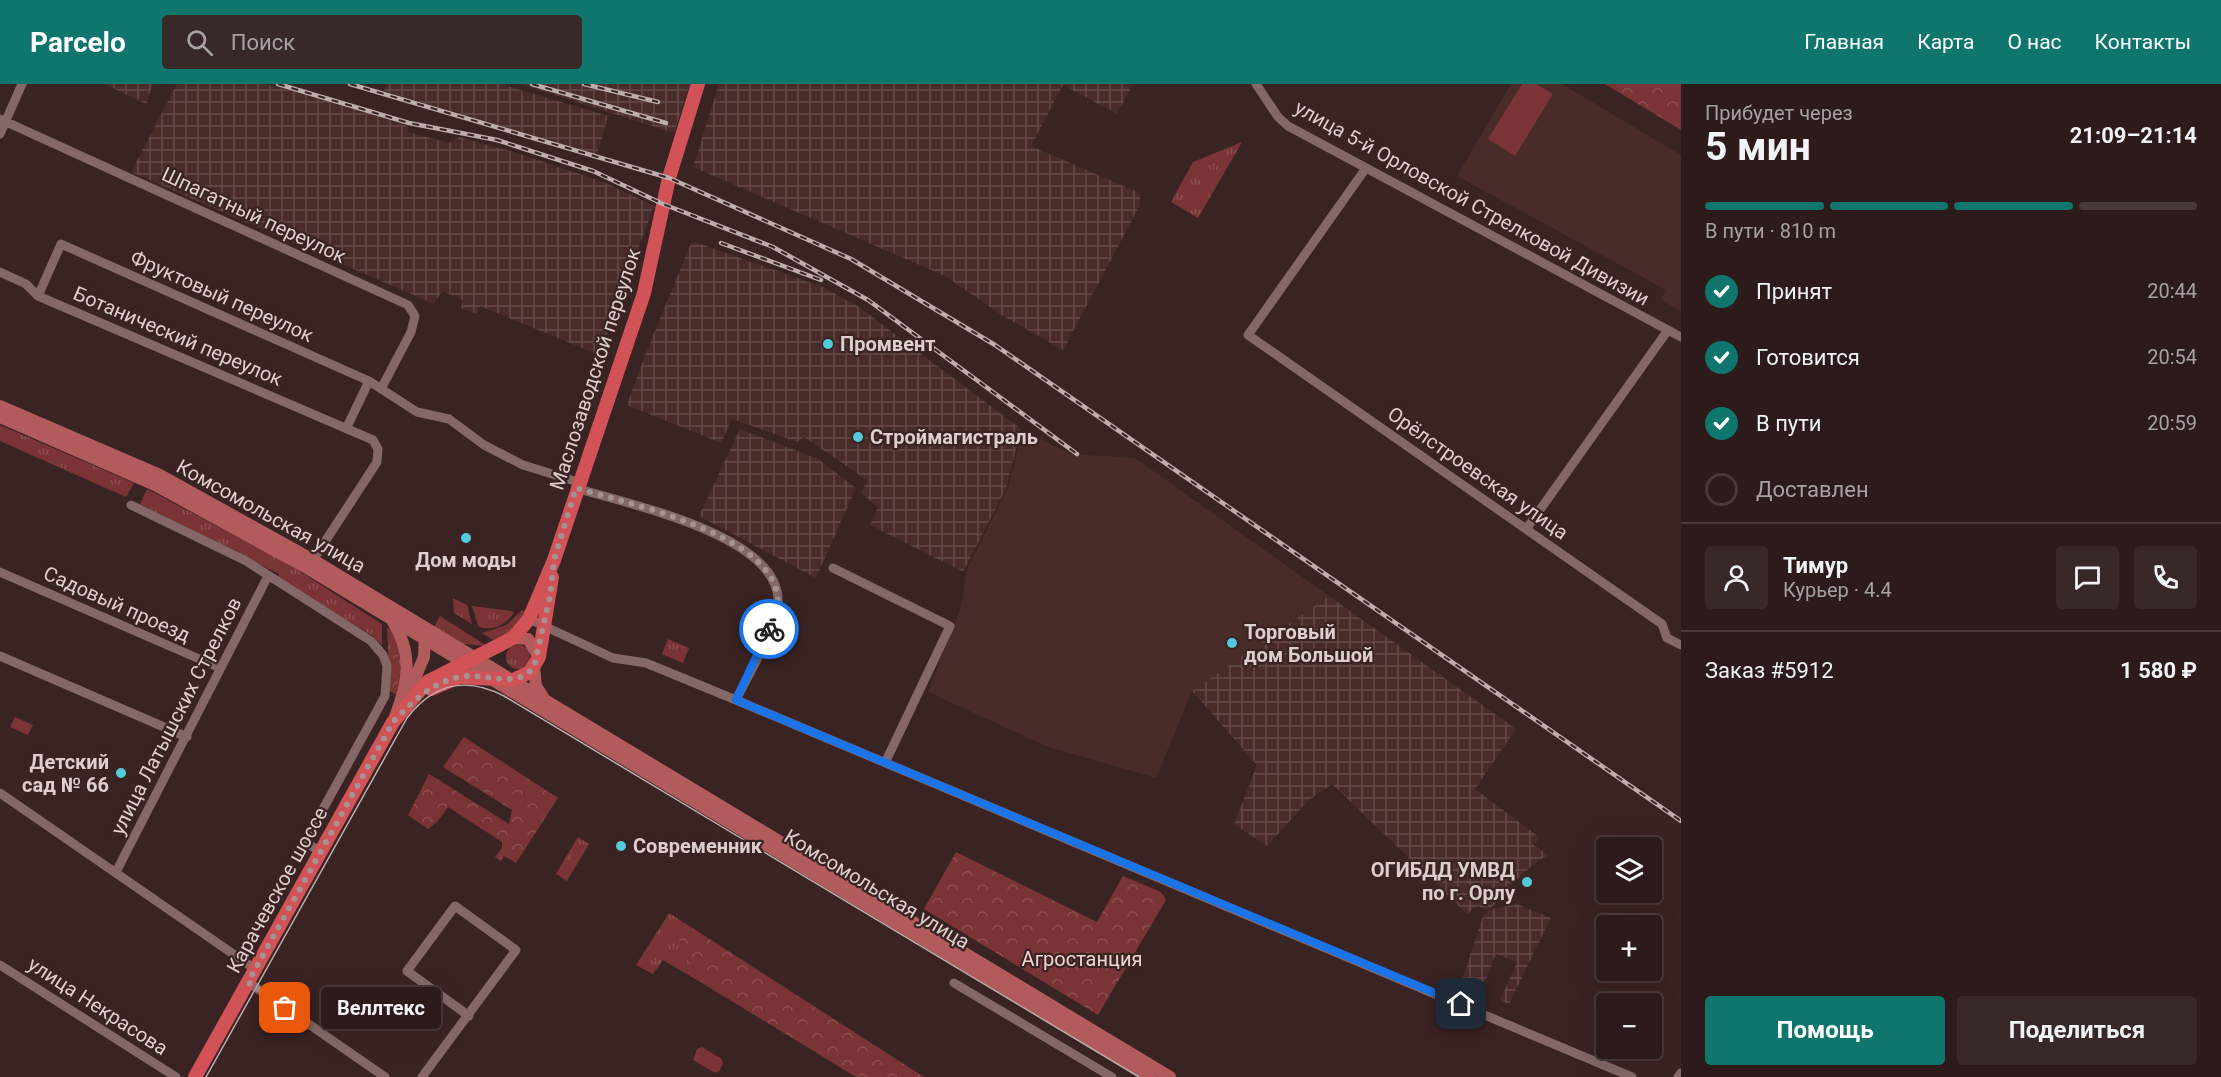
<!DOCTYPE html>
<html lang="ru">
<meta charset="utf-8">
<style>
:root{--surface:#2c1b1a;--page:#382827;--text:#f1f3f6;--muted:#a6a1a2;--line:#483939;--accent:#0f766e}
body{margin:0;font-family:Roboto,sans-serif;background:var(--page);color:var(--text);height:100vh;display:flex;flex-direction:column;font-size:22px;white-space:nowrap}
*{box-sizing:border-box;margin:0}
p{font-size:20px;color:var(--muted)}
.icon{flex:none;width:33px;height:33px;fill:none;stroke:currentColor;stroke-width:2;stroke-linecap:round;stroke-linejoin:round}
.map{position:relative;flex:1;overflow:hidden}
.side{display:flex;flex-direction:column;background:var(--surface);width:540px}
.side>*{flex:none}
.buttons{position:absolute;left:1596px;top:753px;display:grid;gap:12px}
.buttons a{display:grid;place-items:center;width:66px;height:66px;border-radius:6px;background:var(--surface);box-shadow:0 6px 24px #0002,0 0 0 2px var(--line);font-size:30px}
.pin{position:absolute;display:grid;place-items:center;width:51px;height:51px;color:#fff;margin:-26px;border-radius:12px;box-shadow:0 3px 9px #0006}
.courier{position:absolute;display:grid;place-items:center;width:60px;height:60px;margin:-30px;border:4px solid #1a73e8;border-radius:50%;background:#fff;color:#222;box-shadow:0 2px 8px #0007}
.bubble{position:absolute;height:42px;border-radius:6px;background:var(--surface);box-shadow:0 6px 24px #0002,0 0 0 2px var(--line);font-size:20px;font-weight:700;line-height:42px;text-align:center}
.headline em{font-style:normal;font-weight:700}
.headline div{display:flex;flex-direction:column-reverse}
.headline{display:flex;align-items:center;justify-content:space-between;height:102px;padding:0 24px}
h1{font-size:39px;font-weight:700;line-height:45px}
.bar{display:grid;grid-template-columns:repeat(4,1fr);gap:9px 6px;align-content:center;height:72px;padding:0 24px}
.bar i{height:8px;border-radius:4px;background:var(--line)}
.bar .selected{background:var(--accent)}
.bar p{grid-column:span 4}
.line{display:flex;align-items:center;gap:15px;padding:0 24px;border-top:2px solid var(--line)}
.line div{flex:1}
.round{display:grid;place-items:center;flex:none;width:63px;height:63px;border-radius:6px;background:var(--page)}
ol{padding:0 24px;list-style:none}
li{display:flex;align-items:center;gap:18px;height:66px}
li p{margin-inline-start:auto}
li .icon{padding:6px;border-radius:50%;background:var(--accent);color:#fff;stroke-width:4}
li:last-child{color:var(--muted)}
li i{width:33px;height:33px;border:3px solid var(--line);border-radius:50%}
.button{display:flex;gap:12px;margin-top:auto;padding:12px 24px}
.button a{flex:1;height:69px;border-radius:6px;background:var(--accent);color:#fff;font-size:24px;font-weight:700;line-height:69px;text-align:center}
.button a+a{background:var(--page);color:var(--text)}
header{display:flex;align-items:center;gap:36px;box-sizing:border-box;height:84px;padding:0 30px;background:var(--accent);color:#fff}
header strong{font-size:28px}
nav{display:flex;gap:33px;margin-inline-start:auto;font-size:21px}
.search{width:420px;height:54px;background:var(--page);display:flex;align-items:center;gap:15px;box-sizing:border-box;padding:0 21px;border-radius:6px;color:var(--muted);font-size:22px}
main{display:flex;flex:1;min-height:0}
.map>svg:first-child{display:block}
</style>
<header>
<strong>Parcelo</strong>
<div class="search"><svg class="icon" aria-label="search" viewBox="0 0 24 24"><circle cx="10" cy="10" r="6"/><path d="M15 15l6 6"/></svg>Поиск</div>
<nav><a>Главная</a><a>Карта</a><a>О нас</a><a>Контакты</a></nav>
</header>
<main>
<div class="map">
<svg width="1681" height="993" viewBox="0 0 1681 993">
<defs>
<pattern id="industrial-grid" width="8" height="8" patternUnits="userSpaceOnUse" patternTransform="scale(1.5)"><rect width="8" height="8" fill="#492b2a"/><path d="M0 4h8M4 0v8" fill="none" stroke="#634948"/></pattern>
<pattern id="grass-tufts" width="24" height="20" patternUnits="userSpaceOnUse" patternTransform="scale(1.5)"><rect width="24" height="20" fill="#7a3435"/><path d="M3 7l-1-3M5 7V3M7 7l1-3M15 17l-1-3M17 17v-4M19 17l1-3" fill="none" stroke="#8c5051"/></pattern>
<pattern id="forest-crowns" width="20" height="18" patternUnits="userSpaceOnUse" patternTransform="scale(1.5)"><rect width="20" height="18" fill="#7a3435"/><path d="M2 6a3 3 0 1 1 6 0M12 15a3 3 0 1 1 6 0" fill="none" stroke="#8c5051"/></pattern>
</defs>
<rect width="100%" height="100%" fill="#3a2423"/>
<!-- built -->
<path fill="#492b2a" d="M1511 0H1562L1681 71V228L1661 215 1666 206 1457 92Z
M1023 346 1071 370 1135 374 1329 512 1192 607 1156 694 1048 663 928 608 961 523 967 485 1009 402Z"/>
<!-- industrial -->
<path fill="url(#industrial-grid)" d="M104 0H153L146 20Z
M177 0H264L320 13 407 42 408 48 449 59 459 53 514 68 606 99 654 122 599 271 480 222 477 230 461 224 463 216 442 207 434 220 131 88Z
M386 0H500L608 32 597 71 384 7Z
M521 0H690L674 49Z
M719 0H1133L1117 30 1063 1 1031 62 1140 109V121L1063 266 1000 230 945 192 693 83Z
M692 157 823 203 859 223 1021 345 1006 405 963 488 870 441 878 423 861 409 867 396 804 353 797 358 732 335 721 359 627 321 645 271Z
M740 345 818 375 856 404 816 494 699 432Z
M1329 512 1516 645 1475 705 1539 753 1534 761 1549 772 1540 775 1506 805 1507 808 1489 826 1517 820 1551 834 1509 920 1500 916 1517 878 1496 870 1478 913 1459 905 1483 832 1488 826 1478 822 1467 830 1332 700 1308 717 1267 762 1234 740 1257 681 1192 607Z"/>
<!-- grass -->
<path fill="url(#grass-tufts)" d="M1242 58 1198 134 1171 118 1193 78Z
M0 341 134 399 126 413 0 357Z
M147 405 285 478 382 540V561L373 552 278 495 279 490 140 420Z
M453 514 467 521 472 540 454 529Z
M472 522 511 527 514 528C507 541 491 548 478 542Z
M522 526 526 528 513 548 490 561 493 556 482 549 506 541Z
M440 532 487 562 464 560 434 543Z
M387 543C408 557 400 590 397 611L390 607Z
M668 555 689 564 683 579 662 570Z
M506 573a12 12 0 1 1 24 0a12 12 0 1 1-24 0Z
M15 633 33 641 28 651 10 643Z
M578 753 589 760 567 797 556 790Z
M669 829 683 838 676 850 702 899 663 876 653 890 636 881Z"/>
<!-- forest -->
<path fill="url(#forest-crowns)" d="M1605 0H1681V46Z
M393 557 398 572V602L393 605Z
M464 653 558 714 516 779 504 772 501 777 495 773 502 764V758L448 723 437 738 428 745 408 731 429 690 509 740 512 726 443 683Z
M956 768 1097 838 1123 792 1161 808 1166 816 1098 931 924 825Z
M683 838 924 993H856L702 899 676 850Z"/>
<!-- pitch -->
<path fill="#7a3435" d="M1522 0H1536L1553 10 1515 72 1488 55Z
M702 963 722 975 723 980 719 987 715 989 693 976 697 965Z"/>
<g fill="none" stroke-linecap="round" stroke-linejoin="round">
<!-- minor -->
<path stroke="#836867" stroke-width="9" d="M1256 0 1278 33 1288 42 1681 253
M0 35 408 221 415 232 411 248 381 305
M0 50 22 0
M1366 84 1248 251 1662 540 1667 554 1681 561
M0 188 26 200 38 212 373 356 378 365 377 378 313 476
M38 212 61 160 369 297 417 328 449 335 484 361 523 381 578 398
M347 343 369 297
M576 404C626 420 783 451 778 520 777 543 747 593 736 616
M131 421 246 477 371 557 383 571 387 582 385 612 305 758 321 768
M1527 444 1668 246
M833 484 950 542 885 679
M0 488 220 584
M529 535 613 574 646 579 736 616 1632 993
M0 572 187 653
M0 709 255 885
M116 788 268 492
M0 881 176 993
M248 898 385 993
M954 899 1112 993
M422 993 516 866 455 822 407 887 469 932
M1678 993 1681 989"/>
<!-- major -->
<path stroke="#b25b5d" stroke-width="12" d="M0 322 160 391 313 476 1170 993
M0 333 155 401 307 484 1151 993
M392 536C413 569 409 597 395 633
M513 554 528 555 539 573
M534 583 536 602 543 613
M407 613 424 573 425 547"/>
<!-- highway -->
<path stroke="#d15257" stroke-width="14" d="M431 605 459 593 513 596 530 588 539 573 552 493
M195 993 393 638 427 598 513 554 529 535 554 476 644 209 669 94 698 0"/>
<!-- tram -->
<path stroke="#bdadac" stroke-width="1.5" d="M206 993 407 634C433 600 466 592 504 612L1139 993"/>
<defs>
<path id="rail" d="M278 0 409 39 497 56 593 87 663 120 773 163 868 216 1077 370
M350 0 669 94 851 175 995 261 1681 737
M532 0 666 39
M584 0 658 18
M721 159 821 196"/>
</defs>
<!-- rail casing -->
<use href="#rail" stroke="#bdadac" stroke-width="4.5"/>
<!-- rail -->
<use href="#rail" stroke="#3a2423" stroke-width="2" stroke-dasharray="7" stroke-linecap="butt"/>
</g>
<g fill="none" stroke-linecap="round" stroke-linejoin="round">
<!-- done -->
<path stroke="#a59392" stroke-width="6" stroke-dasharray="0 10.8" d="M285 924 248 898 393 638C412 618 431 599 459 593 484 587 515 607 534 583L550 512 554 476 576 404C627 420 779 450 778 519 778 528 773 536 769 545"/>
<!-- route -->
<path stroke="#1a73e8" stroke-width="8" d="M769 545 736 616 1461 920"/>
</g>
<!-- markers -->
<g fill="#53cbda" stroke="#3a2423" stroke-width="2">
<circle cx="828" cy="260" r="6"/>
<circle cx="858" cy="353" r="6"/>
<circle cx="466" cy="454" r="6"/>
<circle cx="1232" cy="559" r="6"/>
<circle cx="121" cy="689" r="6"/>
<circle cx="621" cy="762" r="6"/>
<circle cx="1527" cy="798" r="6"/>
</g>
<g text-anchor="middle" stroke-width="4.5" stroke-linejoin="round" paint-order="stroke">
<!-- street labels -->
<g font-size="20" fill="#decfce" stroke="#3a2423">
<text transform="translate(1472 119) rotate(29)" y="7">улица 5-й Орловской Стрелковой Дивизии</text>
<text transform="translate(254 131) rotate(25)" y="7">Шпагатный переулок</text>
<text transform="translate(222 212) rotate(24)" y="7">Фруктовый переулок</text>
<text transform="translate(178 252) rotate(23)" y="7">Ботанический переулок</text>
<text transform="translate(595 285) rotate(-72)" y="7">Маслозаводской переулок</text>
<text transform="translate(1478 389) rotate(35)" y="7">Орёлстроевская улица</text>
<text transform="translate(271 432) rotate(29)" y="7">Комсомольская улица</text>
<text transform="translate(117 520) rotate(24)" y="7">Садовый проезд</text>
<text transform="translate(176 632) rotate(-63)" y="7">улица Латышских Стрелков</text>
<text transform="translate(877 805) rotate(31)" y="7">Комсомольская улица</text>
<text transform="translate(277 806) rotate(-61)" y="7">Карачевское шоссе</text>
<text transform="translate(98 922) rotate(33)" y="7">улица Некрасова</text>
</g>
<!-- poi labels -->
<g font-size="20" font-weight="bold" fill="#decfce" stroke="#3a2423" text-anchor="start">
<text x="840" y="267">Промвент</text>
<text x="870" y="360">Строймагистраль</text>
<text x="466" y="483" text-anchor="middle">Дом моды</text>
<text x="1244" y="555">Торговый<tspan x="1244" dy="23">дом Большой</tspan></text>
<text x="109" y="685" text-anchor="end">Детский<tspan x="109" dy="23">сад № 66</tspan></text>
<text x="633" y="769">Современник</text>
<text x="1515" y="793" text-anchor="end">ОГИБДД УМВД<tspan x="1515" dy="23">по г. Орлу</tspan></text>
</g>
<!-- park labels -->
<g font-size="20" fill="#f1d5d4" stroke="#3a2423">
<text x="1082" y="882">Агростанция</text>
</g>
</g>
</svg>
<div class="buttons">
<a><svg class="icon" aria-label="layers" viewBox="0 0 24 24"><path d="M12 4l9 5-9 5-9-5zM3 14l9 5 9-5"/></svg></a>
<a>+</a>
<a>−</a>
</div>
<div class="pin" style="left:285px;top:924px;background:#ea580c"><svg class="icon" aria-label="bag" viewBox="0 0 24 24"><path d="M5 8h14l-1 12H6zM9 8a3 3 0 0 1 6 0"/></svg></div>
<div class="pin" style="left:1461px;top:920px;background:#1f2937"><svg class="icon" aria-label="home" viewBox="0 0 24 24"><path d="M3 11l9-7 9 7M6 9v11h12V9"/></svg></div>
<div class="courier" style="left:769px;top:545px"><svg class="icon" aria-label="bike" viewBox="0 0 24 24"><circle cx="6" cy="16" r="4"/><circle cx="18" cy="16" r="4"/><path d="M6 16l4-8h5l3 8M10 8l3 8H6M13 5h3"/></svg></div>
<div class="bubble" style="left:321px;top:903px;width:120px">Веллтекс</div>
</div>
<section class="side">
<div class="headline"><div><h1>5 мин</h1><p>Прибудет через</p></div><em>21:09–21:14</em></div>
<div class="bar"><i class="selected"></i><i class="selected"></i><i class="selected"></i><i></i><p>В пути · 810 m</p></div>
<ol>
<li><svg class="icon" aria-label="check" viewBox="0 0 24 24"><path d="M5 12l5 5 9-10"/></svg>Принят<p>20:44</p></li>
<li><svg class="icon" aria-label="check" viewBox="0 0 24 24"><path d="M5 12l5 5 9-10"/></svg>Готовится<p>20:54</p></li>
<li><svg class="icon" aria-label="check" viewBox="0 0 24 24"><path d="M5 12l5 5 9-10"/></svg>В пути<p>20:59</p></li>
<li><i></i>Доставлен</li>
</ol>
<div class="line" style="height:108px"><a class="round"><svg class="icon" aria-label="person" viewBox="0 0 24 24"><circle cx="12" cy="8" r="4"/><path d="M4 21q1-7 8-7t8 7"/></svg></a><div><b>Тимур</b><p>Курьер · 4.4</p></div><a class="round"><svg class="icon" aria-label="chat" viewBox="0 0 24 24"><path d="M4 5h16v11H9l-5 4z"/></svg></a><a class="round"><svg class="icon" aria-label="phone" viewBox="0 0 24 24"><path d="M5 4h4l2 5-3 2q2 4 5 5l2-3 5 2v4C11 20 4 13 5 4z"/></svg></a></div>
<div class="line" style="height:78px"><div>Заказ #5912</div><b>1 580 ₽</b></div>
<div class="button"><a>Помощь</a><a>Поделиться</a></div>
</section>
</main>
